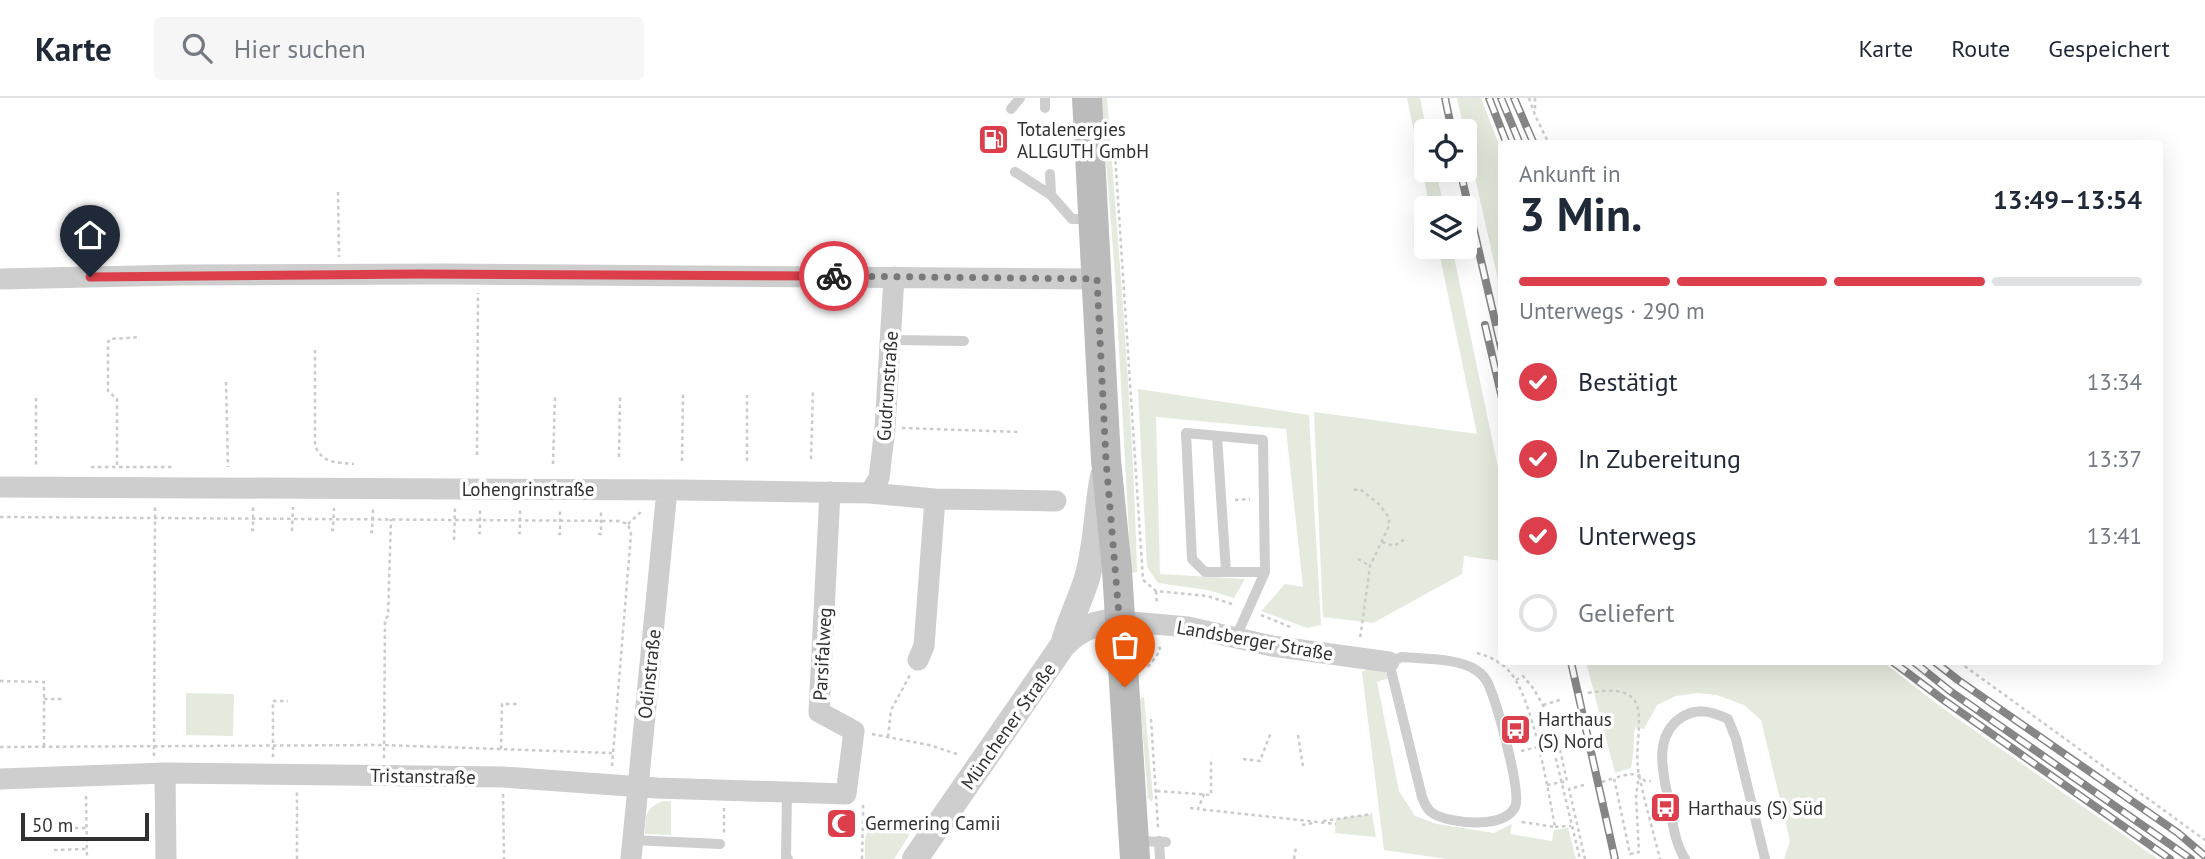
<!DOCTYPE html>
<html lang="de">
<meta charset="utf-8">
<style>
:root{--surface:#fff;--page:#f6f6f7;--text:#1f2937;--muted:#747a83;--line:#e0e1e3;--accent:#dc3f4b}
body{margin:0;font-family:"PT Sans",sans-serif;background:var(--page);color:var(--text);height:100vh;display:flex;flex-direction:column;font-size:26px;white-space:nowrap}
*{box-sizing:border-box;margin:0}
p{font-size:23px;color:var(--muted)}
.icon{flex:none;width:38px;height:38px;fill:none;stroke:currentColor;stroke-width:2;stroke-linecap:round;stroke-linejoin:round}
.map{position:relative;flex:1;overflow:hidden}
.drawer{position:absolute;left:1498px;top:42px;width:665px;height:525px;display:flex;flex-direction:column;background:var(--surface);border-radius:7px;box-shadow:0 7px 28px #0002}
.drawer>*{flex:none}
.buttons{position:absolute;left:1414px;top:21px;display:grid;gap:14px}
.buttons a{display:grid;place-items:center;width:63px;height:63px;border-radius:7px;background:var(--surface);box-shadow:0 7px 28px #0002;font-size:35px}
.scale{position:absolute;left:21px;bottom:18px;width:128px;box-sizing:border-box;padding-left:7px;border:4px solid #313131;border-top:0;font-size:19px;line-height:24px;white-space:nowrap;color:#313131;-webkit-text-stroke:5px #fff;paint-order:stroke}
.pin{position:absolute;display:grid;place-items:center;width:60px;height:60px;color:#fff;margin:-72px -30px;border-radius:50% 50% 50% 0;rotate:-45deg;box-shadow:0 0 7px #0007}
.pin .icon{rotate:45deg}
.courier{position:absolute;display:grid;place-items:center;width:70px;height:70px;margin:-35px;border:5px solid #dc3f4b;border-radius:50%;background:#fff;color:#222;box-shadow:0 2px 9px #0007}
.overview em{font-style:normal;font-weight:700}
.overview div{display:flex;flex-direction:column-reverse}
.overview{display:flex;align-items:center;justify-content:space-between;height:119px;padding:0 21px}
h1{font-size:46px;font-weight:700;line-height:52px}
.bar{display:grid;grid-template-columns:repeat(4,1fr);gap:10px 7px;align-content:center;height:84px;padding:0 21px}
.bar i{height:9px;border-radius:5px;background:var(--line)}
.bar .on{background:var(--accent)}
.bar p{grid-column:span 4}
ol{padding:0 21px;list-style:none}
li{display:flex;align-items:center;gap:21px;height:77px}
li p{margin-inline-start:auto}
li .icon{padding:7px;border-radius:50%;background:var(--accent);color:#fff;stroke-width:4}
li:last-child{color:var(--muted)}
li i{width:38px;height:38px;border:4px solid var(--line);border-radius:50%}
header{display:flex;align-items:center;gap:42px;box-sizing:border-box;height:98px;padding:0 35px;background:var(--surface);border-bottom:2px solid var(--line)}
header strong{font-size:33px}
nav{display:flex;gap:38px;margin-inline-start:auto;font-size:24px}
.search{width:490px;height:63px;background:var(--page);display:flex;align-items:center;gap:18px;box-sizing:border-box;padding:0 24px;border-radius:7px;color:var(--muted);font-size:26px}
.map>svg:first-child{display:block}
</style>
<header>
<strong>Karte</strong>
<div class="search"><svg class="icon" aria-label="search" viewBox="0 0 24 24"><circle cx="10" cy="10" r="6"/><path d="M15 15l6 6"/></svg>Hier suchen</div>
<nav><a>Karte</a><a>Route</a><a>Gespeichert</a></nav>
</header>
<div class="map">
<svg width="2205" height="761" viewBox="0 0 2205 761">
<rect width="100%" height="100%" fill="#fff"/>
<!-- green -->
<path fill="#e4eadd" d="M1101 0H1107C1119 158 1133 316 1137 474L1131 475 1115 176Z
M1407 0H1420L1427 33 1426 72H1436L1444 110H1430Z
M1457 0H1481L1501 52V195Z
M1438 149H1452L1501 384V463L1464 458 1462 476 1373 525 1323 519 1314 314 1477 336Z
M1138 291 1309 317 1321 527 1307 530 1261 513 1285 486 1303 489 1286 331 1156 319 1160 476 1245 481 1234 500 1208 492 1158 485 1147 469Z
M1586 564H1883L1941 609 2158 761H1784L1790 743 1761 622 1744 607 1717 597 1698 595 1676 598 1657 607 1644 631 1635 629C1633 643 1634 658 1631 670L1615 675Z
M1371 569 1385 572 1388 580 1377 584 1399 693 1415 718 1437 726 1494 735 1512 726 1510 736 1552 743 1554 732 1568 730 1576 761H1447L1384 752 1362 574Z
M186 595 234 596 233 638 186 637Z
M1144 599 1153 700 1152 704 1148 700 1140 603 1141 600Z
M663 703H671V737L645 736C646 717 644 711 663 703Z
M1372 716 1376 739 1335 735 1336 721Z
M874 728 910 736 894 761H865C865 749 862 734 874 728Z"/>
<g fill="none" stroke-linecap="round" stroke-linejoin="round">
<!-- path -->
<path stroke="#cbcbcb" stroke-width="2.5" stroke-dasharray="3.5 3.5" stroke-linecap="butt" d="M1529 0 1535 17 1549 46
M1535 0V14
M1115 56 1143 482 1156 493 1207 498 1235 507
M338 94 339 159
M315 252V348C323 366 336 364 354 366
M226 284 228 369
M36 300V369
M902 330 1021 334
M477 357 478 195
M619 359 620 298
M811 361 813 292
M682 363 683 295
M747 363V297
M553 366 555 298
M117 367V301L108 293V244L110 241 140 239
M91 369H172
M1354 392 1360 391 1380 407 1389 420V428L1370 468 1360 541
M1235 402 1250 401
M0 419 619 423 628 426 631 436 612 668
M628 426 643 412
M251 432H253V409
M291 432H292L293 409
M331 432H333L334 410
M370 434H372L373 411
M478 435H480V409
M518 435H520V409
M558 436H560V412
M598 436H601V411
M454 442 455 410
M1382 444 1394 448 1405 441
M1358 461 1370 468
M1156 493 1157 507
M1261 517 1293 530
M1477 555C1490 559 1500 563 1509 573 1533 599 1548 693 1555 729L1522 724 1521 721
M1959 564 2205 742
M1148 569 1160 553 1159 545
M1516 582 1523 578 1533 590 1543 607 1580 761
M0 583 44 584V648
M1588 595C1664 581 1630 635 1639 677 1645 705 1653 733 1660 761
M44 601H65
M1543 607 1560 602
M1151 621 1158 730
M872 636 929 647 960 657
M1298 637 1303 668
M888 639 891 612 910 577
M0 649 384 647 612 655
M501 651 502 606H517
M1521 653 1538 649
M154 658 155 409
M273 659V603H288
M384 660 385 521 388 518 391 421
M1243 661 1260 663 1271 634
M1639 676 1636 699 1639 754 1630 756 1614 680C1627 677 1635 672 1645 683H1651
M1602 684 1614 680
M1547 687 1567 683 1560 652 1575 648
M1584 687 1569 691 1585 761
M1157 693 1211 697V660
M503 696 504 761
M1204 696 1198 711 1336 726
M86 698 87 761
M863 707V720L908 731
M724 710V735
M1190 710 1198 711
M1323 723 1372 716
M1302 727 1313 725
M1555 729 1571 728
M68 730H86
M54 752 86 751
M297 761V694
M862 761 863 720
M1294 761 1296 749"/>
<!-- service -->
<path stroke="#cecece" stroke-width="10" d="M1045 0V10
M1011 11 1020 0
M1015 74 1051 97 1072 121H1092
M1050 76 1051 97
M892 242 964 243
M1217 338 1226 474
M1236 539 1265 474 1263 342 1186 335 1192 461 1205 474H1265
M1402 559C1422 561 1458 560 1476 572 1482 576 1487 582 1489 588 1497 606 1522 695 1515 709 1504 731 1452 726 1434 716 1427 712 1425 706 1422 699L1389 564Z
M787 694 786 759 788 761
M632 742 720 746
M1137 743 1166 744
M1159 743 1160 761
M1685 761C1675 745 1673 727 1670 709 1664 679 1651 639 1682 619 1698 609 1713 614 1728 621L1736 641 1765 761"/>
<!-- minor -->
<path stroke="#cecece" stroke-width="21" d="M0 181 181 177 445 176 1097 181
M0 389 681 392 870 395 935 401 1056 403
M870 395 879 380 885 330 894 179
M1120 523 1188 529 1272 548 1389 564
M918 562 924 548 935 401
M165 675 166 761
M0 681 165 675 503 679 657 690 846 696 854 633 819 614 830 394
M631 761 667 392"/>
<!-- tertiary -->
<path stroke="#cecece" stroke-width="26" d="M1063 547C1069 524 1080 503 1087 480 1097 447 1096 412 1103 378
M915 761 1063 547C1081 529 1095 525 1120 523"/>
<!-- secondary -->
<path stroke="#bbb" stroke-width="30" d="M1087 0 1106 362 1117 472 1135 761"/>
<defs>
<path id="rail" d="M1445 0 1452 33
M1489 0 1507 46
M1501 0 1520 46
M1514 0 1534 46
M1460 72 1502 253
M1485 227 1502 300
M1571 564 1615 761
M1893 564 1945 603 2170 761
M1914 564 1950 593 2191 761
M1935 564 1958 582 2178 735 2205 758"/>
</defs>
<!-- rail casing -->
<use href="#rail" stroke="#868686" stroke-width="8"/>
<!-- rail -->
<use href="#rail" stroke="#fff" stroke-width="5" stroke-dasharray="16" stroke-linecap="butt"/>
</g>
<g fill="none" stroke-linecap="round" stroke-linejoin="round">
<!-- done -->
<path stroke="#797979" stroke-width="7" stroke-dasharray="0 12.6" d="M834 178 1097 181 1106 362 1125 589"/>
<!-- route -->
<path stroke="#dc3f4b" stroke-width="9" d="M90 179 417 176 834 178"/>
</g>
<!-- icons -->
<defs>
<symbol id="fuel-square" viewBox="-11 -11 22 22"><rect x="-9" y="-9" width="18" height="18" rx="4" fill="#dc3f4b" stroke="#fff"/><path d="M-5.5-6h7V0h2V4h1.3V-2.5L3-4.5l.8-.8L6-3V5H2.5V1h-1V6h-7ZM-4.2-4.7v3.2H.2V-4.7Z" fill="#fff"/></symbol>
<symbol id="bus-square" viewBox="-11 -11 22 22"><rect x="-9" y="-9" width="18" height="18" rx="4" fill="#dc3f4b" stroke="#fff"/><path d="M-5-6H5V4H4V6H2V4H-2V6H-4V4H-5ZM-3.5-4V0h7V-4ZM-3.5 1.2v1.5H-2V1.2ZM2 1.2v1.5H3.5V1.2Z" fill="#fff"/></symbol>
<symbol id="mosque-square" viewBox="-11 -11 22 22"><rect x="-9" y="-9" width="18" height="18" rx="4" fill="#dc3f4b" stroke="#fff"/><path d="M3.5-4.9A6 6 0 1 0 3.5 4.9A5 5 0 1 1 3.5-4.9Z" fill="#fff"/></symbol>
</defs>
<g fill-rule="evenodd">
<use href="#fuel-square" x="976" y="24" width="35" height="35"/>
<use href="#bus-square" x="1498" y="614" width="35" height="35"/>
<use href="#bus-square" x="1648" y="692" width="35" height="35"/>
<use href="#mosque-square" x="824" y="708" width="35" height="35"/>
</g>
<g text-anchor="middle" stroke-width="7" stroke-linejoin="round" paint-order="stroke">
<!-- poi labels -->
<g font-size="19" fill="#313131" stroke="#fff" text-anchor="start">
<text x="1017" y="38">Totalenergies<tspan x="1017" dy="22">ALLGUTH GmbH</tspan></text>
<text x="1538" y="628">Harthaus<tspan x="1538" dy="22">(S) Nord</tspan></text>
<text x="1688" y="717">Harthaus (S) Süd</text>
<text x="865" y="732">Germering Camii</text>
</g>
<!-- street labels -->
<g font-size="19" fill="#313131" stroke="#fff">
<text transform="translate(887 288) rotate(-86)" y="7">Gudrunstraße</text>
<text x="528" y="398">Lohengrinstraße</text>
<text transform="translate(1255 542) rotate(10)" y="7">Landsberger Straße</text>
<text transform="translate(822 556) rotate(-87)" y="7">Parsifalweg</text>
<text transform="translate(649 576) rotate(-84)" y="7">Odinstraße</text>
<text transform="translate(1008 628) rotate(-55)" y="7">Münchener Straße</text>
<text transform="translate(423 678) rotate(1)" y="7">Tristanstraße</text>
</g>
</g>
</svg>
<div class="buttons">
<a><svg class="icon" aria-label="locate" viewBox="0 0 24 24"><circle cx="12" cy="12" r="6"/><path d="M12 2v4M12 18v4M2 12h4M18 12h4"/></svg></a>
<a><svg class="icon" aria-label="layers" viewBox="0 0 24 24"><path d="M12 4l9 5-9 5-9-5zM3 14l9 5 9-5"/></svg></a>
</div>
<div class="scale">50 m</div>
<div class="pin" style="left:1125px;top:589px;background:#ea580c"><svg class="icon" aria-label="bag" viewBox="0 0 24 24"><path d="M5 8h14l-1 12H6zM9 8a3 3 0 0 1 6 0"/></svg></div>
<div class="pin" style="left:90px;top:179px;background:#1f2937"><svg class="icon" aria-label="home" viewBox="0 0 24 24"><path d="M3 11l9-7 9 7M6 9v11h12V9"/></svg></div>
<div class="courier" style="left:834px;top:178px"><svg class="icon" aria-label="bike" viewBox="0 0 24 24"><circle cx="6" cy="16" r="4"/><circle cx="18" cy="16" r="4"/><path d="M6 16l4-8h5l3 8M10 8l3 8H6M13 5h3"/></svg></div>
<section class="drawer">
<div class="overview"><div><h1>3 Min.</h1><p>Ankunft in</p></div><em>13:49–13:54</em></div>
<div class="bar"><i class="on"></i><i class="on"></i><i class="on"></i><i></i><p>Unterwegs · 290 m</p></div>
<ol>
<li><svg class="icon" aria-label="check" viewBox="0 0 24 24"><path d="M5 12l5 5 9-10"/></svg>Bestätigt<p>13:34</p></li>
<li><svg class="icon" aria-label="check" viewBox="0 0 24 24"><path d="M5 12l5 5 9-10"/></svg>In Zubereitung<p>13:37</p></li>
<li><svg class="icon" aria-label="check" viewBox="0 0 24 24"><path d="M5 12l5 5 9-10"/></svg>Unterwegs<p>13:41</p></li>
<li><i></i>Geliefert</li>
</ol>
</section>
</div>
